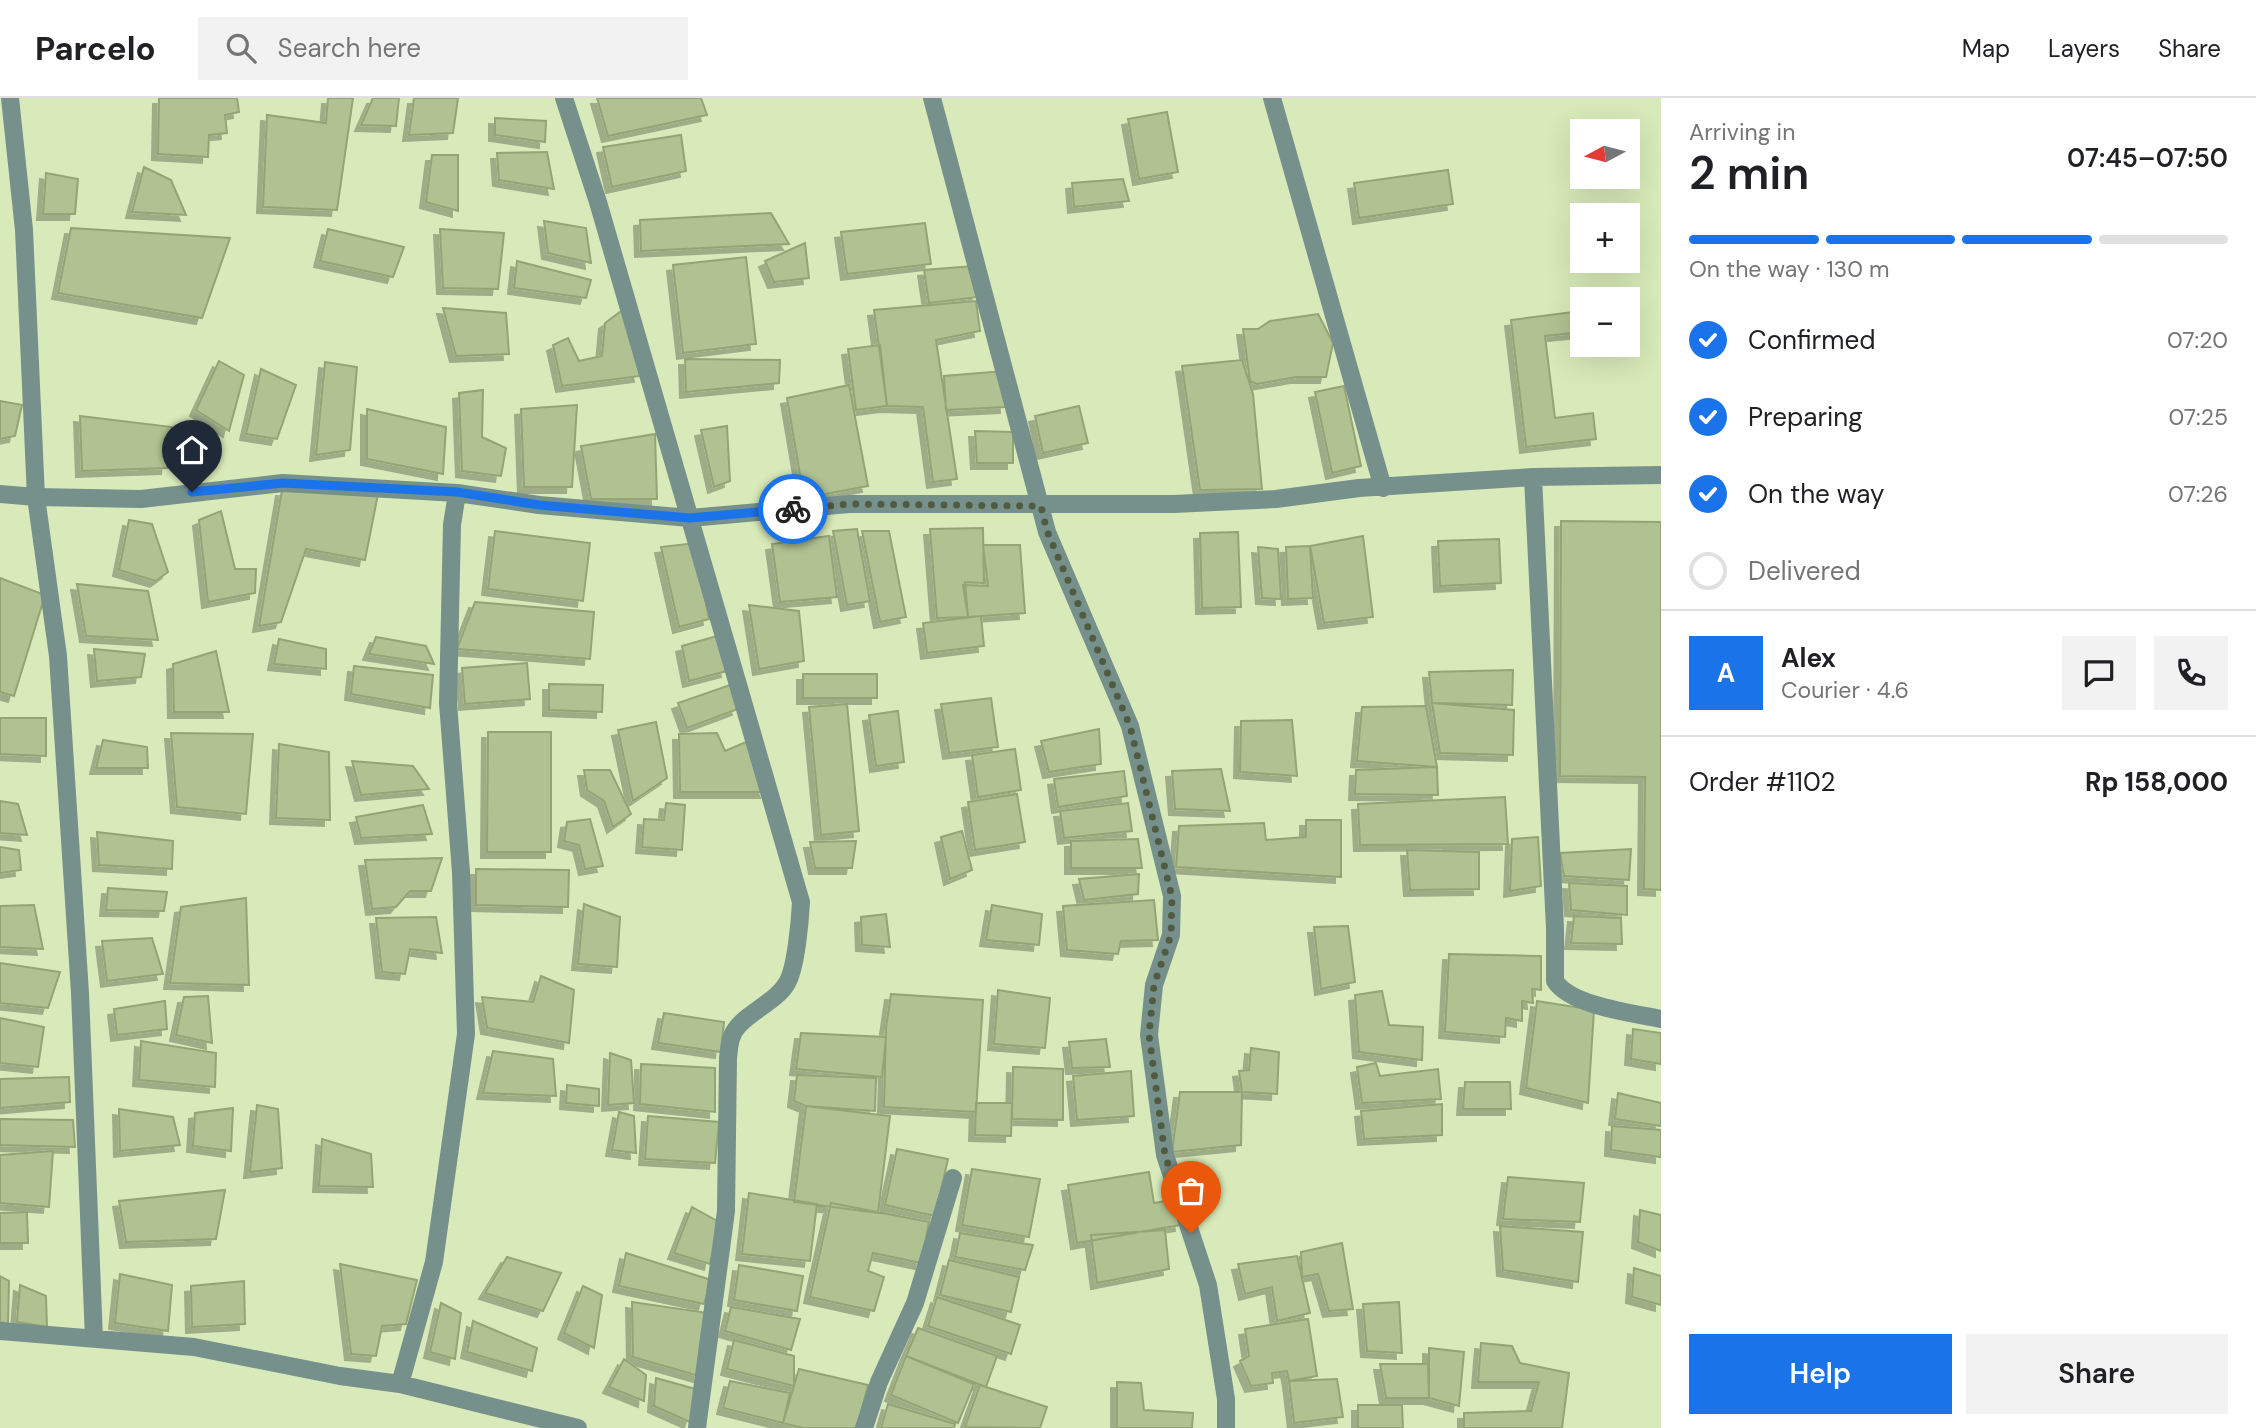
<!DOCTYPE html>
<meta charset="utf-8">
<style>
:root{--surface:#fff;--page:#f2f2f2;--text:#202124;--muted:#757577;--line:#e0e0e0;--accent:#1a73e8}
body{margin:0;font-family:"DM Sans",sans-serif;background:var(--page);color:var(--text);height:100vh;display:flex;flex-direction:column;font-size:26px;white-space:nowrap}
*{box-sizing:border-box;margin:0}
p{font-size:23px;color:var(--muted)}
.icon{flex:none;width:38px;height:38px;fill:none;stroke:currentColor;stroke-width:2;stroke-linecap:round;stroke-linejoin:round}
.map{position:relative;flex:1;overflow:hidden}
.details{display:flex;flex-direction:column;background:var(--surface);width:595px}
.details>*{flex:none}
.needle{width:46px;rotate:263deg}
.tools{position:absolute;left:1570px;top:21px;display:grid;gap:14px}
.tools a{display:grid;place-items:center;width:70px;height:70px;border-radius:0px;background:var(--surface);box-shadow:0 7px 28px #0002;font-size:35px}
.pin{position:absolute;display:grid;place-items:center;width:60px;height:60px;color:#fff;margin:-72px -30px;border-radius:50% 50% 50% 0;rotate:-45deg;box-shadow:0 0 7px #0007}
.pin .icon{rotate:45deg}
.courier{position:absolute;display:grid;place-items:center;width:70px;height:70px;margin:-35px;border:5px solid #1a73e8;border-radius:50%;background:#fff;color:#222;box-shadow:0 2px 9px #0007}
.summary em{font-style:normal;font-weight:600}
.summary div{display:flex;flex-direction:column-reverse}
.summary{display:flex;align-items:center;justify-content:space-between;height:119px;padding:0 28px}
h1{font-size:46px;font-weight:600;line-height:52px}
.bar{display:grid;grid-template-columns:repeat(4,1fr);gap:10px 7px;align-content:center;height:84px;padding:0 28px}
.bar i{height:9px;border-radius:5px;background:var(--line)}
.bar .current{background:var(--accent)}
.bar p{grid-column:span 4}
.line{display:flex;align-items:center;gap:18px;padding:0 28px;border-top:2px solid var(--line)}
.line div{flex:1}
.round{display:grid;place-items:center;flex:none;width:74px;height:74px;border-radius:0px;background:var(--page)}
ol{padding:0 28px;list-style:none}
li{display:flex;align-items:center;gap:21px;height:77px}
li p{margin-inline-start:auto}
li .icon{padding:7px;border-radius:50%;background:var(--accent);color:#fff;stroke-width:4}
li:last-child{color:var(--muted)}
li i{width:38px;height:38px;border:4px solid var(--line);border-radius:50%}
.action{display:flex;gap:14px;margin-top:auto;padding:14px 28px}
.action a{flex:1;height:80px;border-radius:0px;background:var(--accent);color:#fff;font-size:28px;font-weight:600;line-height:80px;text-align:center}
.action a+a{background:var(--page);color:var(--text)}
header{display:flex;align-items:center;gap:42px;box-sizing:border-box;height:98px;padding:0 35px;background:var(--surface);border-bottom:2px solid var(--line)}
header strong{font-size:33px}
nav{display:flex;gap:38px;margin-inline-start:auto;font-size:24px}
.search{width:490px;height:63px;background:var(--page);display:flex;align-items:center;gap:18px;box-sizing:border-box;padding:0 24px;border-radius:0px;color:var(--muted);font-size:26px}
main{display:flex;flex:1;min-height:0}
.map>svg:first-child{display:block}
</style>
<header>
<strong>Parcelo</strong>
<div class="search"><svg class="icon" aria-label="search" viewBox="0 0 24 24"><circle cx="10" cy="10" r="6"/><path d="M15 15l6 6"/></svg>Search here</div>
<nav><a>Map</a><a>Layers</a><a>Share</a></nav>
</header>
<main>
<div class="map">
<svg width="1661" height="1330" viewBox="0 0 1661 1330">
<defs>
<filter id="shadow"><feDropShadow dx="-6" dy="6" stdDeviation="0" flood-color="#0004"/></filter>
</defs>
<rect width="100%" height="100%" fill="#d8eab9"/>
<!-- building -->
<path fill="#b1c292" stroke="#93a475" stroke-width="2" filter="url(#shadow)" d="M159 0H237L239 14 225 17 227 35 209 37 208 59 158 56Z
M328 0H353L337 112 263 109 267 17 326 25Z
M373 0H399L396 28 361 27Z
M414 0H458L453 35 409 37Z
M597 0H701L707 17 608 38Z
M1167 14 1178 74 1139 81 1128 21Z
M495 20 546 23 545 44 495 37Z
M681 37 686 73 612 89 603 49Z
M547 54 554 91 499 82 497 55Z
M432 57H458V113L426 104Z
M144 69 171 82 186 117 132 114Z
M1448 72 1453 106 1359 120 1354 85Z
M46 75 78 81 75 116H43Z
M1123 81 1129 103 1074 109 1072 85Z
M771 115 789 146 641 153 640 122Z
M544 123 586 130 591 165 548 155Z
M925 125 931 166 847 176 841 134Z
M71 130 230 140 202 220 58 195Z
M328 131 404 149 393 179 320 163Z
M440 131 504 135 498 191 443 190Z
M805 145 809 180 774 184 765 163Z
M746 159 756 246 683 255 673 167Z
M517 163 591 182 586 200 514 190Z
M974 168 978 199 929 205 924 172Z
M976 203 980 233 936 242 957 381 933 384 923 309 887 308 874 212Z
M443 210 506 215 509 256 456 258Z
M624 211 640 278 562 288 553 247 568 240 579 263 602 258 605 225Z
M1582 213V234L1545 238 1555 320 1593 315 1596 341 1526 349 1511 222Z
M1318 216 1333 245 1326 279H1296L1257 286 1250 283 1243 231H1258L1270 223Z
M880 247 887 308 856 312 848 251Z
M685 261 780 262 779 285 686 294Z
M1242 262 1253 296 1262 391 1200 392 1182 268Z
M219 263 244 277 229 333 196 312Z
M325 264 357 269 350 352 316 357Z
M261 271 296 287 277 341 246 336Z
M1004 273 1006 309 946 312 944 278Z
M849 287 868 388 804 400 787 300Z
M1344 288 1361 368 1332 375 1315 294Z
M483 292 482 339 506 350 501 378 462 373 459 295Z
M0 303 22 307 15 338 0 341Z
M577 307 572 389H524L521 311Z
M1079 308 1088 345 1043 355 1035 318Z
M367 311 446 329 443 376 367 361Z
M80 318 172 329 167 370 82 373Z
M727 328 730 383 714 389 701 332Z
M975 333 1013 334V365H977Z
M655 336 657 401H591L581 348Z
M282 392 378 396 365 462 306 451 281 524 259 528Z
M221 413 235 471H256L255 495 208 504 199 422Z
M129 422 152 426 168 474 156 483 119 472Z
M1561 423 1661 424V792L1644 791 1645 679 1560 678Z
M983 430 984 485 965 484 968 519 937 520 930 431Z
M857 431 870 503 847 507 833 433Z
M495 433 590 445 583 503 488 491Z
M862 433H889L906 519 880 524Z
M1238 434 1241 509 1202 510 1200 435Z
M829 438 837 499 780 504 772 446Z
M1363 438 1373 519 1324 525 1310 448Z
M1499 441 1501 485 1440 488 1438 443Z
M695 445 709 521 679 529 661 449Z
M983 447H1020L1025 515 968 519 963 487 988 488Z
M1310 448 1313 500 1288 501 1286 449Z
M1258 449 1278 451 1281 501 1262 500Z
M0 480 45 497 14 598 0 594Z
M77 486 148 493 158 542 86 538Z
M475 504 594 514 590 561 457 551Z
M749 507 799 513 804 563 759 571Z
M981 518 984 548 927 555 923 525Z
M717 538 727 573 689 583 682 548Z
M376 539 426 548 434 566 369 556Z
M279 541 326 551V571L274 566Z
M94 551 145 556 141 579 97 583Z
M216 553 229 614H174L173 566Z
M527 565 530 601 465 606 462 570Z
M354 568 433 577 430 610 351 596Z
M1513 572 1512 607 1432 605 1429 574Z
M803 576H877V600H803Z
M549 586 603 587 602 614 549 612Z
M730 587 738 611 687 630 678 605Z
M991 600 998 649 949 655 941 606Z
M1432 605 1514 612 1513 657 1440 655Z
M847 606 859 733 821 737 809 609Z
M1426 608 1437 669 1357 663 1362 609Z
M898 613 904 664 876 668 869 617Z
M0 620H46V658L0 656Z
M1292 622 1297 678 1240 674 1241 623Z
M656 624 667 680 633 703 618 632Z
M1099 631 1101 666 1049 674 1041 643Z
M488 634H551V754H487Z
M171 635 253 636 246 716 177 709Z
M717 635 725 653 746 644 766 694H680L679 636Z
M103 642 147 649 148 670H96Z
M279 646 329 654 330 722 276 720Z
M1015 651 1021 692 978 699 972 657Z
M352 663 413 668 429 691 361 697Z
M1437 669 1438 697 1355 696 1356 672Z
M1221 671 1230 713 1175 711 1172 673Z
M584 672H610L631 716 613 729 604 703 587 692Z
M1124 673 1127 698 1058 709 1054 681Z
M1017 696 1025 744 975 752 968 704Z
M1505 699 1508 746 1360 747 1358 706Z
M0 703 18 706 27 737 0 735Z
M666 705 685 707 682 752 642 749 644 721 664 722Z
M1128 705 1132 733 1064 740 1060 713Z
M423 707 432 736 361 740 356 719Z
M590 721 603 768 585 771 579 747 564 743 567 724Z
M1306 722H1341V779L1176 769 1179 728 1264 725 1266 742 1306 739Z
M962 733 972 772 950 781 941 739Z
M97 734 173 743 172 771 99 767Z
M1538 739 1541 788 1510 793 1512 741Z
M1138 741 1142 770H1071V743Z
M856 743 852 770H815L810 744Z
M0 749 19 752 21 772 0 775Z
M1631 751 1629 782 1564 778 1560 755Z
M1407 752 1479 754V791L1410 792Z
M442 760 431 793H410L396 809 372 811 365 762Z
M476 771 569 772 568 809 476 807Z
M1139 776 1138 796 1084 802 1079 781Z
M1569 785 1627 788V817L1571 812Z
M108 790 167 794 164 813 106 812Z
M246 800 249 887 170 885 181 809Z
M1154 802 1158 842 1121 843 1118 856 1067 852 1063 808Z
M584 806 620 819 617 869 578 866Z
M34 807 43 851 0 849V808Z
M992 807 1042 816 1039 847 986 842Z
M886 816 890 849 862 847 861 819Z
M1574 818 1621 820 1622 846 1571 845Z
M436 819 442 855 410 851 405 876 382 874 376 820Z
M1348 828 1355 884 1321 891 1314 829Z
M152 840 163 876 107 883 102 843Z
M1449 856 1541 858V892L1532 891 1533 905 1522 903V923L1506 920 1505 939 1445 934Z
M0 865 60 874 48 910 0 905Z
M541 878 574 892 569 945 487 930 482 899 533 904Z
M998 892 1050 900 1045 950 994 946Z
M1382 893 1389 927 1423 929 1422 962 1359 954 1355 897Z
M891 896 983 902 976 1014 884 1009 886 930Z
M208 898 212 945 176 937 184 899Z
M165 903 167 931 117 937 114 911Z
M1537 903 1594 912 1588 1005 1526 990Z
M664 915 724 924 721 954 658 945Z
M0 920 44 929 38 969 0 965Z
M1633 931 1661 935V966L1631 961Z
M801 935 886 939 882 979 796 971Z
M1106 941 1110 969 1072 970 1069 944Z
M141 943 216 955 215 989 139 982Z
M1251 950 1279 954 1277 996 1242 994 1239 973 1249 972Z
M493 953 553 961 556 998 483 995Z
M610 955 631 962 634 1005 608 1007Z
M1376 965 1380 978 1438 971 1441 1001 1362 1005 1357 969Z
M641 966 715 970V1014L640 1006Z
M1013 969 1063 971V1022L1012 1021Z
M1131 973 1134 1018 1077 1022 1073 978Z
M797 977 876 980 875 1013 806 1008 794 1003Z
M69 979 70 1004 0 1010V981Z
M1465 984H1510L1511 1011H1463Z
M567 987 599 991V1008L566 1005Z
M1180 994H1242L1241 1047 1172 1054Z
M1618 995 1661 1005V1028L1615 1021Z
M976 1005H1012L1011 1038 975 1037Z
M1442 1006V1037L1364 1041 1361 1013Z
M257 1007 278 1011 282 1070 250 1074Z
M806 1008 890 1018 878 1115 794 1104Z
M233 1010 231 1053 193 1048 195 1015Z
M119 1011 173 1019 180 1047 120 1053Z
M619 1014 634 1018 636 1055 612 1052Z
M648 1018 719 1024 715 1065 645 1061Z
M0 1021 73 1022 75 1049 0 1047Z
M1612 1028 1661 1032V1059L1611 1052Z
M322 1041 371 1056 373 1089 319 1088Z
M897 1051 948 1061 935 1118 885 1107Z
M53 1053 49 1109 0 1105V1057Z
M972 1071 1040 1081 1029 1139 962 1127Z
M1149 1074 1154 1105 1177 1101 1181 1127 1077 1145 1068 1087Z
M1508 1079 1584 1085 1580 1124 1503 1121Z
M225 1092 216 1141 126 1144 119 1103Z
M749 1095 817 1106 810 1163 742 1156Z
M831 1105 929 1124 921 1165 873 1155 868 1173 884 1179 874 1213 810 1199Z
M692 1109 719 1124 710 1166 674 1155Z
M1640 1112 1661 1117V1153L1638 1144Z
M27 1114 28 1145H0V1115Z
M1500 1128 1583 1134 1578 1184 1503 1172Z
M1165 1132 1169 1171 1097 1185 1091 1137Z
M960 1135 1033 1147 1025 1172 955 1159Z
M1342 1145 1353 1211 1329 1213 1318 1176 1302 1179 1301 1154Z
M626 1155 711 1182 704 1206 619 1188Z
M1297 1158 1310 1215 1277 1223 1272 1189 1245 1196 1238 1166Z
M507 1159 561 1175 543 1213 485 1195Z
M949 1162 1019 1179 1011 1214 940 1197Z
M340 1166 417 1182 406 1226 382 1228 376 1258 351 1256Z
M739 1167 803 1178 797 1213 734 1202Z
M1634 1170 1661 1178V1207L1632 1199Z
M120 1176 172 1187 168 1233 115 1225Z
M0 1178 9 1183 8 1226 0 1224Z
M244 1183 245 1226 192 1229 191 1188Z
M20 1187 46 1198 47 1229 17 1224Z
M583 1188 602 1197 594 1250 564 1235Z
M937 1199 1020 1227 1011 1256 928 1228Z
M632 1204 708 1215 699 1278 633 1259Z
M1399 1204 1402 1255 1367 1253 1363 1206Z
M441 1205 461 1215 455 1261 430 1254Z
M731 1209 800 1221 791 1252 725 1233Z
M1308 1221 1317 1278 1289 1283 1287 1273 1272 1275 1273 1285 1251 1288 1240 1263 1249 1258 1245 1231Z
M473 1223 537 1250 532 1273 467 1254Z
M918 1230 997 1258 986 1289 906 1258Z
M734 1242 794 1258V1288L727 1271Z
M1481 1245 1512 1248 1520 1265 1569 1275 1562 1330H1464V1315L1531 1313 1539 1284H1478Z
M1429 1250 1464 1254 1459 1308 1429 1300Z
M906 1258 974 1286 958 1325 891 1297Z
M624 1261 646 1277 644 1303 609 1289Z
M1380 1266H1428L1429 1300H1386Z
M799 1271 868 1287 857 1330H803L783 1325Z
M656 1280 699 1292 690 1324 654 1308Z
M1337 1281 1343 1319 1294 1325 1289 1283Z
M730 1283 790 1295 783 1325 723 1310Z
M1117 1284 1141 1285 1144 1312 1193 1315 1192 1330H1117Z
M980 1287 1047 1309 1040 1330 965 1329Z
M888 1306 955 1326 954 1330H881Z
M1358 1307H1402L1403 1330H1358Z"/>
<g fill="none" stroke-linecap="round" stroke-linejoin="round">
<!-- street -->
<path stroke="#76908c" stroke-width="18" d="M10 0 24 132 36 399 58 558 80 895 94 1241
M564 0 598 104 801 804C800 823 796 870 787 885 775 906 740 917 732 938 729 945 729 953 728 960L726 1113 697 1330
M932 0 1047 434 1130 628 1172 798 1171 837 1154 887 1149 937 1165 1057 1208 1187 1226 1301V1330
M1272 0 1383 390
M1533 379 1555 830V883C1571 908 1633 915 1661 921
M0 396 36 399 141 401 283 385 457 395 539 407 690 420 849 406H1174L1276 401 1359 390 1533 379 1661 377
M0 1233 194 1249 340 1278 400 1286 578 1330
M400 1286 434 1164 466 936 461 774 448 605 452 427 457 395
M864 1330 879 1284 915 1205 953 1080"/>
</g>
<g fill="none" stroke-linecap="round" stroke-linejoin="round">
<!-- done -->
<path stroke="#515b41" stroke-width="7" stroke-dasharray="0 12.6" d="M793 411 849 406 1041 408 1047 433 1130 628 1172 799 1171 837 1154 887 1149 937 1165 1057 1191 1135"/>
<!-- route -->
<path stroke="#1a73e8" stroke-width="9" d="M192 394 283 385 457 394 539 407 690 420 793 411"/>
</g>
</svg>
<div class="tools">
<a><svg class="needle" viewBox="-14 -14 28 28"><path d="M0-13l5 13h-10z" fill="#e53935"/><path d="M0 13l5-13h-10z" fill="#757577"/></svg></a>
<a>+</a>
<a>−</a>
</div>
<div class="pin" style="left:1191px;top:1135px;background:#ea580c"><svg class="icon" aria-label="bag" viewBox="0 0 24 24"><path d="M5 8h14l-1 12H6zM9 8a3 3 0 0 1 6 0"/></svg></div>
<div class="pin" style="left:192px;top:394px;background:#1f2937"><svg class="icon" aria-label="home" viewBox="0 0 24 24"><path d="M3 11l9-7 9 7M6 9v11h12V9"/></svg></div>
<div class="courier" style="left:793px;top:411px"><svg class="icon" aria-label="bike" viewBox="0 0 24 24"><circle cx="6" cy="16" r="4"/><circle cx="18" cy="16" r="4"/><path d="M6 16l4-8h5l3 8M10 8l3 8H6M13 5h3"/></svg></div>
</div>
<section class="details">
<div class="summary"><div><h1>2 min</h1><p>Arriving in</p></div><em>07:45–07:50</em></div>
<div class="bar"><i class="current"></i><i class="current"></i><i class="current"></i><i></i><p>On the way · 130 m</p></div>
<ol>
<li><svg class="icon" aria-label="check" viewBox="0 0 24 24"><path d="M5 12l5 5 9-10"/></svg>Confirmed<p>07:20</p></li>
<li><svg class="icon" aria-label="check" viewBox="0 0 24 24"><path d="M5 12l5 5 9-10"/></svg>Preparing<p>07:25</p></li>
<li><svg class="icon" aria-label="check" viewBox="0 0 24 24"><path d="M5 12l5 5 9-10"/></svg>On the way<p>07:26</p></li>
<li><i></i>Delivered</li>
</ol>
<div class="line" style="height:126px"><b class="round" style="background:var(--accent);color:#fff">A</b><div><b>Alex</b><p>Courier · 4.6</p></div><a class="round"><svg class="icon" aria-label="chat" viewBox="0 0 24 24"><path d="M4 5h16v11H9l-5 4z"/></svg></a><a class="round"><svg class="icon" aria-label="phone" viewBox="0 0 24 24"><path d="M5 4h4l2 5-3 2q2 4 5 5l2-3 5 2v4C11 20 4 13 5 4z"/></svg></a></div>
<div class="line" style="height:91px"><div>Order #1102</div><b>Rp 158,000</b></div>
<div class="action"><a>Help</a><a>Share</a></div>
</section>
</main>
